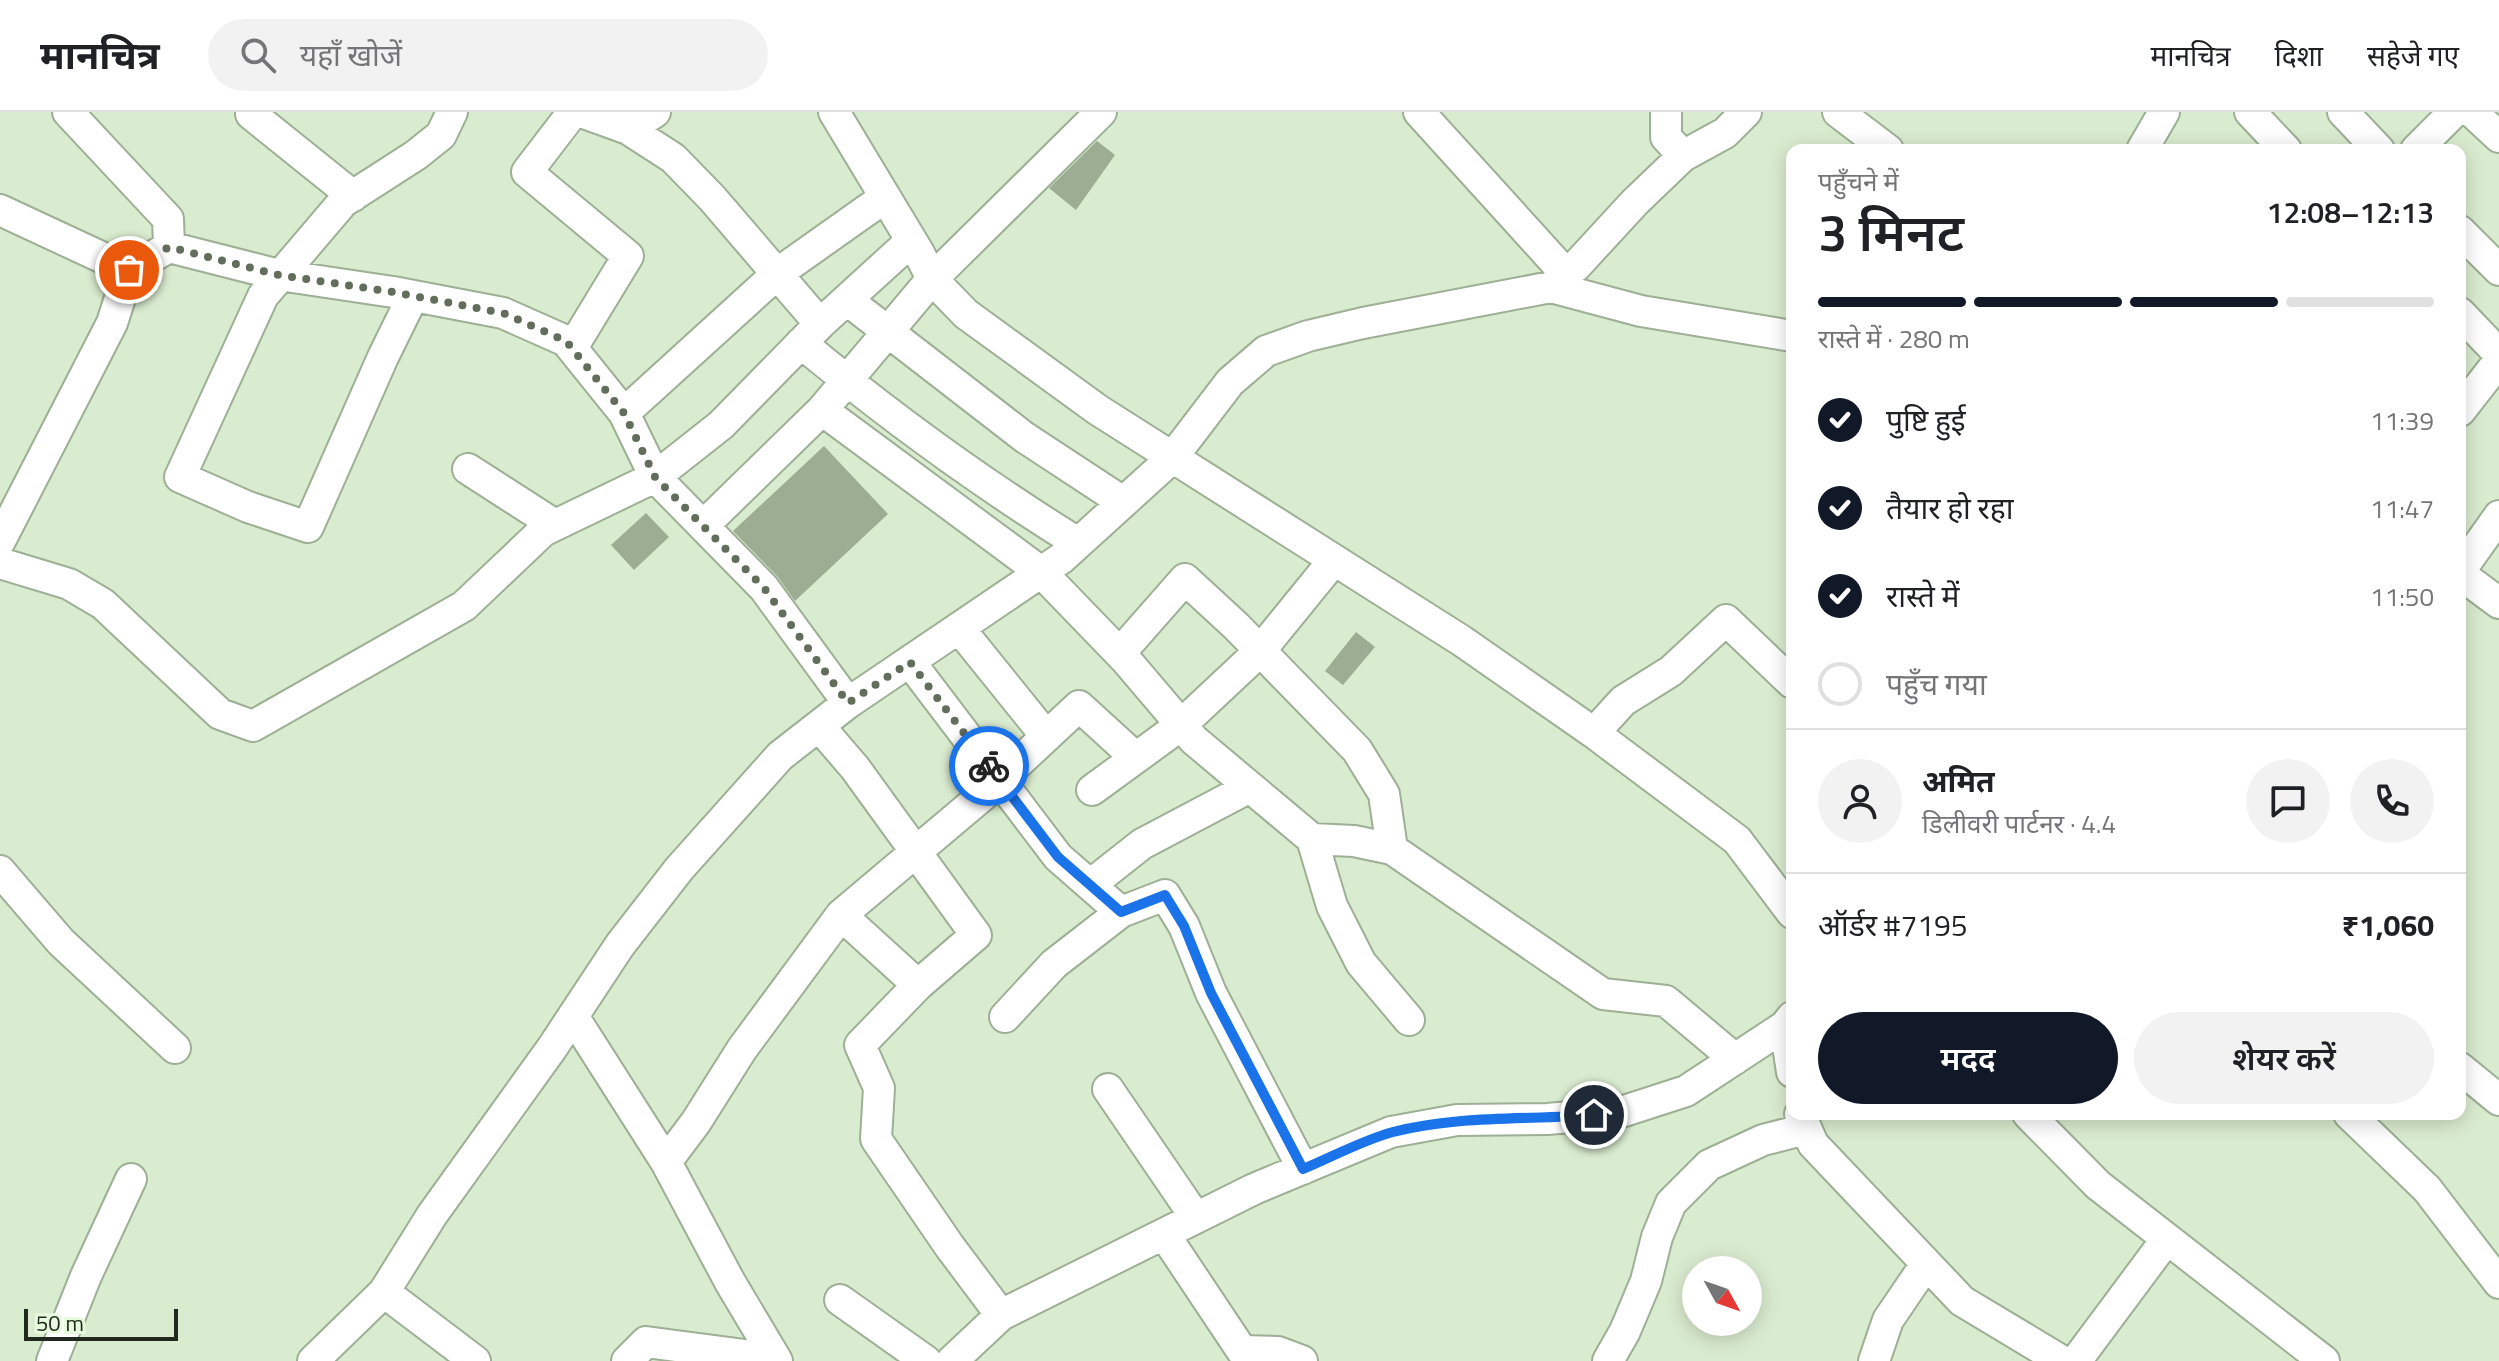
<!DOCTYPE html>
<html lang="hi">
<meta charset="utf-8">
<style>
:root{--surface:#fff;--page:#f2f2f2;--text:#202124;--muted:#757577;--line:#e0e0e0;--accent:#111827}
body{margin:0;font-family:"Titillium Web","Noto Sans Devanagari",sans-serif;background:var(--page);color:var(--text);height:100vh;display:flex;flex-direction:column;font-size:30px;white-space:nowrap}
*{box-sizing:border-box;margin:0}
p{font-size:26px;color:var(--muted)}
.icon{flex:none;width:44px;height:44px;fill:none;stroke:currentColor;stroke-width:2;stroke-linecap:round;stroke-linejoin:round}
.map{position:relative;flex:1;overflow:hidden}
.side{position:absolute;left:1786px;top:32px;width:680px;height:976px;display:flex;flex-direction:column;background:var(--surface);border-radius:16px;box-shadow:0 4px 20px #0003}
.side>*{flex:none}
.needle{width:52px;rotate:130deg}
.fabs{position:absolute;left:1682px;top:1144px;display:grid;gap:16px}
.fabs a{display:grid;place-items:center;width:80px;height:80px;border-radius:50%;background:var(--surface);box-shadow:0 4px 20px #0003;font-size:40px}
.scale{position:absolute;left:24px;bottom:20px;width:154px;box-sizing:border-box;padding-left:8px;border:4px solid #21281e;border-top:0;font-size:22px;line-height:28px;white-space:nowrap;color:#21281e;-webkit-text-stroke:6px #e7fadd;paint-order:stroke}
.pin{position:absolute;display:grid;place-items:center;width:68px;height:68px;color:#fff;margin:-34px;border:4px solid #fff;border-radius:50%;box-shadow:0 2px 8px #0007}
.courier{position:absolute;display:grid;place-items:center;width:80px;height:80px;margin:-40px;border:6px solid #1a73e8;border-radius:50%;background:#fff;color:#222;box-shadow:0 2px 10px #0007}
.overview em{font-style:normal;font-weight:600}
.overview div{display:flex;flex-direction:column-reverse}
.overview{display:flex;align-items:center;justify-content:space-between;height:136px;padding:0 32px}
h1{font-size:52px;font-weight:600;line-height:60px}
.bar{display:grid;grid-template-columns:repeat(4,1fr);gap:12px 8px;align-content:center;height:96px;padding:0 32px}
.bar i{height:10px;border-radius:6px;background:var(--line)}
.bar .current{background:var(--accent)}
.bar p{grid-column:span 4}
.line{display:flex;align-items:center;gap:20px;padding:0 32px;border-top:2px solid var(--line)}
.line div{flex:1}
.round{display:grid;place-items:center;flex:none;width:84px;height:84px;border-radius:42px;background:var(--page)}
ol{padding:0 32px;list-style:none}
li{display:flex;align-items:center;gap:24px;height:88px}
li p{margin-inline-start:auto}
li .icon{padding:8px;border-radius:50%;background:var(--accent);color:#fff;stroke-width:4}
li:last-child{color:var(--muted)}
li i{width:44px;height:44px;border:4px solid var(--line);border-radius:50%}
.action{display:flex;gap:16px;margin-top:auto;padding:16px 32px}
.action a{flex:1;height:92px;border-radius:48px;background:var(--accent);color:#fff;font-size:32px;font-weight:600;line-height:92px;text-align:center}
.action a+a{background:var(--page);color:var(--text)}
header{display:flex;align-items:center;gap:48px;box-sizing:border-box;height:112px;padding:0 40px;background:var(--surface);border-bottom:2px solid var(--line)}
header strong{font-size:38px}
nav{display:flex;gap:44px;margin-inline-start:auto;font-size:28px}
.search{width:560px;height:72px;background:var(--page);display:flex;align-items:center;gap:20px;box-sizing:border-box;padding:0 28px;border-radius:44px;color:var(--muted);font-size:30px}
.map>svg:first-child{display:block}
</style>
<header>
<strong>मानचित्र</strong>
<div class="search"><svg class="icon" aria-label="search" viewBox="0 0 24 24"><circle cx="10" cy="10" r="6"/><path d="M15 15l6 6"/></svg>यहाँ खोजें</div>
<nav><a>मानचित्र</a><a>दिशा</a><a>सहेजे गए</a></nav>
</header>
<div class="map">
<svg width="2499" height="1249" viewBox="0 0 2499 1249">
<rect width="100%" height="100%" fill="#daecd0"/>
<!-- building -->
<path fill="#9cad93" d="M1097 29 1115 43 1076 98 1049 76Z
M824 334 888 402 795 489 777 464 733 419Z
M646 401 669 425 634 458 611 433Z
M1356 520 1375 535 1343 573 1325 559Z"/>
<g fill="none" stroke-linecap="round" stroke-linejoin="round">
<defs>
<path id="minor" d="M68 0 168 107 169 135
M581 0 628 17 673 46 712 86 820 212
M627 0 628 17 655 0
M834 0 919 141 932 167 966 202 1098 298 1462 529 1594 621 1737 728 1792 801
M1419 0 1566 162
M1666 0V25L1683 44
M1838 0 1888 38
M2250 0 2286 38
M2343 0 2379 38
M2472 0 2499 25
M251 2 353 84
M2142 38 2164 0
M2416 38 2454 0
M0 98 129 158 169 135 279 163 393 180 503 201 566 229 624 301 655 365 764 476 848 591
M2460 119 2499 158
M1551 175 1641 199 1792 224
M413 184 383 245 308 415 248 395 180 365 263 184 343 90 416 43 441 23 452 0
M847 188 1024 325 1123 390
M2460 201 2499 242
M801 231C889 304 981 371 1078 431
M572 236 628 144 527 60 573 0
M822 298 1041 460 1126 548 1194 628 1312 727 1354 729 1392 737 1603 882 1666 889 1735 947
M2460 299 2499 249
M624 301 778 161 884 86
M468 357 555 413
M703 414 822 298 932 167 1101 0
M0 429 112 211 129 158
M0 451 69 472 103 492 220 602 253 614 464 494 543 419 655 365 721 313 820 212 911 129
M2460 459 2499 404
M2460 462 2499 491
M959 516 1046 624
M1120 541 1185 467 1236 514 1357 638 1384 682 1392 737
M910 550 1058 745 1121 800
M819 614 855 656 976 823 918 873 860 933 879 976 876 1027 950 1135 1001 1203
M1594 621 1623 589 1671 559 1726 508 1792 571
M1092 678 1181 613 1260 539 1334 448
M1312 727 1332 794 1361 851 1409 908
M0 759 61 830 175 936
M1090 773 1142 732 1250 675
M841 803 918 873
M573 904 666 1050 730 1170 777 1249
M1005 905 1054 852 1121 800 1165 783 1184 814 1211 881 1303 1057
M1785 914 1792 960
M2460 956 2499 988
M1108 977 1196 1106
M1800 1002 1813 1032 1962 1189 2062 1249
M2028 1002 2098 1073 2324 1249
M2349 1002 2427 1077 2499 1171
M666 1050 696 1010 742 937 841 803 988 679 1079 594 1136 646
M1164 1122 1242 1239 1278 1240 1302 1249
M384 1180 475 1249
M840 1188 926 1249
M52 1249 86 1164 131 1067
M313 1249 384 1180 432 1103 552 936 620 833 679 757 780 644 848 591 1062 446 1172 346 1230 270 1266 239 1308 224 1363 211 1551 175 1576 154 1635 90 1683 44 1725 21 1746 0
M627 1249 646 1230 775 1247
M952 1249 1001 1203 1254 1077 1391 1020 1457 1008 1547 1007 1618 1001 1686 979 1785 914 1792 905
M1608 1249 1625 1219 1646 1169 1657 1125 1671 1091 1709 1053 1763 1028 1806 1017
M1874 1249 1888 1208 1926 1152
M2076 1249 2166 1128"/>
</defs>
<!-- minor casing -->
<use href="#minor" stroke="#9daf94" stroke-width="34"/>
<!-- minor -->
<use href="#minor" stroke="#fff" stroke-width="30"/>
</g>
<g fill="none" stroke-linecap="round" stroke-linejoin="round">
<!-- done -->
<path stroke="#626d5c" stroke-width="8" stroke-dasharray="0 14.4" d="M129 158 169 135 279 163 393 180 503 201 566 229 624 301 655 365 764 476 848 591 910 550 989 654"/>
<!-- route -->
<path stroke="#1a73e8" stroke-width="10" d="M989 654 1058 745 1121 800 1165 783 1184 814 1211 881 1303 1057C1332 1045 1363 1028 1393 1020 1459 1003 1527 1008 1594 1003"/>
</g>
</svg>
<div class="fabs">
<a><svg class="needle" viewBox="-14 -14 28 28"><path d="M0-13l5 13h-10z" fill="#e53935"/><path d="M0 13l5-13h-10z" fill="#757577"/></svg></a>
</div>
<div class="scale">50 m</div>
<div class="pin" style="left:129px;top:158px;background:#ea580c"><svg class="icon" aria-label="bag" viewBox="0 0 24 24"><path d="M5 8h14l-1 12H6zM9 8a3 3 0 0 1 6 0"/></svg></div>
<div class="pin" style="left:1594px;top:1003px;background:#1f2937"><svg class="icon" aria-label="home" viewBox="0 0 24 24"><path d="M3 11l9-7 9 7M6 9v11h12V9"/></svg></div>
<div class="courier" style="left:989px;top:654px"><svg class="icon" aria-label="bike" viewBox="0 0 24 24"><circle cx="6" cy="16" r="4"/><circle cx="18" cy="16" r="4"/><path d="M6 16l4-8h5l3 8M10 8l3 8H6M13 5h3"/></svg></div>
<section class="side">
<div class="overview"><div><h1>3 मिनट</h1><p>पहुँचने में</p></div><em>12:08–12:13</em></div>
<div class="bar"><i class="current"></i><i class="current"></i><i class="current"></i><i></i><p>रास्ते में · 280 m</p></div>
<ol>
<li><svg class="icon" aria-label="check" viewBox="0 0 24 24"><path d="M5 12l5 5 9-10"/></svg>पुष्टि हुई<p>11:39</p></li>
<li><svg class="icon" aria-label="check" viewBox="0 0 24 24"><path d="M5 12l5 5 9-10"/></svg>तैयार हो रहा<p>11:47</p></li>
<li><svg class="icon" aria-label="check" viewBox="0 0 24 24"><path d="M5 12l5 5 9-10"/></svg>रास्ते में<p>11:50</p></li>
<li><i></i>पहुँच गया</li>
</ol>
<div class="line" style="height:144px"><a class="round"><svg class="icon" aria-label="person" viewBox="0 0 24 24"><circle cx="12" cy="8" r="4"/><path d="M4 21q1-7 8-7t8 7"/></svg></a><div><b>अमित</b><p>डिलीवरी पार्टनर · 4.4</p></div><a class="round"><svg class="icon" aria-label="chat" viewBox="0 0 24 24"><path d="M4 5h16v11H9l-5 4z"/></svg></a><a class="round"><svg class="icon" aria-label="phone" viewBox="0 0 24 24"><path d="M5 4h4l2 5-3 2q2 4 5 5l2-3 5 2v4C11 20 4 13 5 4z"/></svg></a></div>
<div class="line" style="height:104px"><div>ऑर्डर #7195</div><b>₹1,060</b></div>
<div class="action"><a>मदद</a><a>शेयर करें</a></div>
</section>
</div>
